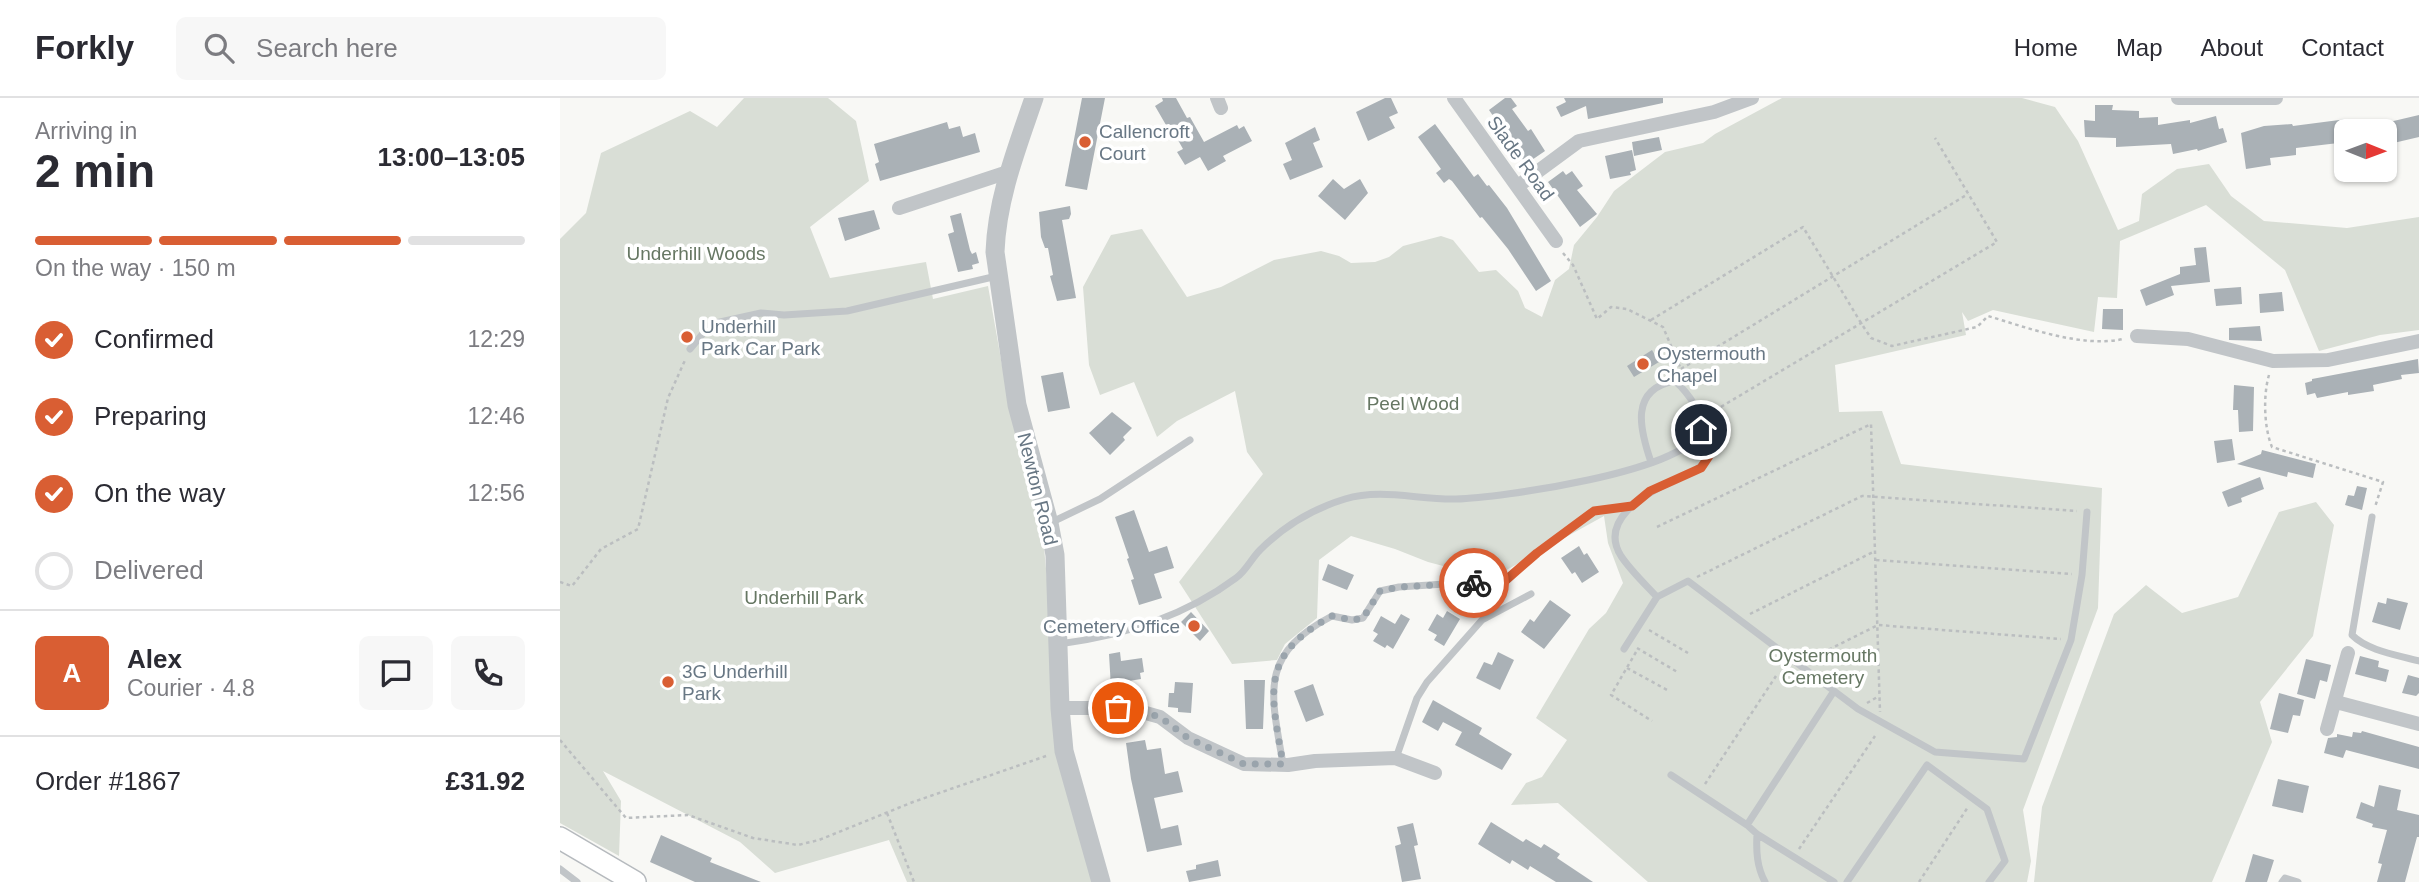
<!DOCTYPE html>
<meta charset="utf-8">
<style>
:root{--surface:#fff;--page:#f7f7f7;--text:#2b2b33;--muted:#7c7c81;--line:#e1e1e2;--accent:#d95e33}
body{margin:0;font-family:Helvetica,sans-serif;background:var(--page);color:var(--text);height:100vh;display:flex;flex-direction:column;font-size:26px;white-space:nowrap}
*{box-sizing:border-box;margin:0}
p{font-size:23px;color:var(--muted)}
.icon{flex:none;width:38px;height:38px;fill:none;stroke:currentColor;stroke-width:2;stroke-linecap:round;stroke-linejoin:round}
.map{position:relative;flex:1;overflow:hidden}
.side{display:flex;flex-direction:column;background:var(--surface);width:560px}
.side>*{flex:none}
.needle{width:46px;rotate:91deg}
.controls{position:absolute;left:1774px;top:21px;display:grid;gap:14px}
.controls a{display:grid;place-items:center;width:63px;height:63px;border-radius:10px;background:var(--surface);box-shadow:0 2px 5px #0004;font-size:35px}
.pin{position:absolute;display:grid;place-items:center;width:60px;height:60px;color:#fff;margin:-30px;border:4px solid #fff;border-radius:50%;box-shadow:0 2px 7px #0007}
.courier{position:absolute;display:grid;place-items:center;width:70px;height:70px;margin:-35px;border:5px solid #d95e33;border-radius:50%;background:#fff;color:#222;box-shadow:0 2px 9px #0007}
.headline em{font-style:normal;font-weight:600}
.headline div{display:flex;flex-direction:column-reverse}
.headline{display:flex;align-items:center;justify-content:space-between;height:119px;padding:0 35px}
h1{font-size:46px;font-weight:600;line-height:52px}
.bar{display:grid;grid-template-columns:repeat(4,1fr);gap:10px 7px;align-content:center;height:84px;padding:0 35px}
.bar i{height:9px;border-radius:5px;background:var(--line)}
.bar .current{background:var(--accent)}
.bar p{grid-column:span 4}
.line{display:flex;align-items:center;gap:18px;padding:0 35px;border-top:2px solid var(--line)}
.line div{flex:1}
.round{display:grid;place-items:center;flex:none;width:74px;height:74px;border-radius:10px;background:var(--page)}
ol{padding:0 35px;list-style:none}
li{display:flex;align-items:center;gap:21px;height:77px}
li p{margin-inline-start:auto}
li .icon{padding:7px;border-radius:50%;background:var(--accent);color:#fff;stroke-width:4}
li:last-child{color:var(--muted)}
li i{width:38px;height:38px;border:4px solid var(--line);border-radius:50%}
header{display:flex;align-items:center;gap:42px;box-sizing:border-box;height:98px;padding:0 35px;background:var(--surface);border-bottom:2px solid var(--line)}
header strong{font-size:33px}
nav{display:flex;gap:38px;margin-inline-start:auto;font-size:24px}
.search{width:490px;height:63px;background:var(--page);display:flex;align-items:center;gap:18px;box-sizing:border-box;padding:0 24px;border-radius:10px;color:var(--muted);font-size:26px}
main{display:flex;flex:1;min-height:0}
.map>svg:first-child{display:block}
</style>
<header>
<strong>Forkly</strong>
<div class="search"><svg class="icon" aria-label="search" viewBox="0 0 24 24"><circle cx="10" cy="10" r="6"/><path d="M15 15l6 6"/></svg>Search here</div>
<nav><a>Home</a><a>Map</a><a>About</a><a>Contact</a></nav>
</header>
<main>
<section class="side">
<div class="headline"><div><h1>2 min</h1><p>Arriving in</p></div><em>13:00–13:05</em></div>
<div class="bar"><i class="current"></i><i class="current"></i><i class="current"></i><i></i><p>On the way · 150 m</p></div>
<ol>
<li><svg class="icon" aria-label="check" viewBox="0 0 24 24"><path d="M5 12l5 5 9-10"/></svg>Confirmed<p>12:29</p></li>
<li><svg class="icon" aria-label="check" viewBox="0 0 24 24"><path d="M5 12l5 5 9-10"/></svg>Preparing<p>12:46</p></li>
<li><svg class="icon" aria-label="check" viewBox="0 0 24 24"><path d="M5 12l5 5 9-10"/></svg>On the way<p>12:56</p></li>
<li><i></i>Delivered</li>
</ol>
<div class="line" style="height:126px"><b class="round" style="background:var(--accent);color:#fff">A</b><div><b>Alex</b><p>Courier · 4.8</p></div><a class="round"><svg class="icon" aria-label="chat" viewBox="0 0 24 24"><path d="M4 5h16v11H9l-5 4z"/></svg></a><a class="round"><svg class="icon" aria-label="phone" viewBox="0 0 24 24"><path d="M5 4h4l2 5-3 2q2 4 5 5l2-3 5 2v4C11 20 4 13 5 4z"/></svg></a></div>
<div class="line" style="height:91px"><div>Order #1867</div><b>£31.92</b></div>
</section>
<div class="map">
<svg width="1859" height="784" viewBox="0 0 1859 784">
<rect width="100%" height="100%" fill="#f8f8f5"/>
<!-- green -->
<path fill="#d9ded6" d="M184 0H268L296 23 309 83 250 129 270 180 366 164 373 201 428 188 442 267 482 428 493 546 538 784H347L329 742 215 775 180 744 43 673 61 703 59 758 0 725V141L26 115 41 55 130 13 157 29Z
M1222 0H1462L1495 9 1518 43 1558 132 1579 123 1582 96 1617 71 1649 66 1671 98 1704 123 1787 130 1859 119V232L1820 237 1759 253 1725 172 1646 107 1560 143 1557 200 1538 199 1534 234 1433 212 1408 223 1402 214 1406 237 1275 267 1279 314 1322 313 1341 366 1542 390 1538 510 1463 712 1471 763 1467 784H1088L998 705 951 707 966 685 982 679 1007 642 976 620 1029 531 1046 515 1063 485 1048 445 1044 418 941 475 917 477 868 464 835 451 791 438 759 462 757 520 725 546 717 562 672 566 619 484 703 376 687 354 675 293 617 323 597 339 574 284 540 297 529 267 523 189 551 137 582 131 627 199 661 189 714 162 761 153 779 158 791 165 815 164 829 159 843 148 881 138 893 142 919 174 936 172 958 193 965 210 982 219 995 182 1009 171 1014 147 1037 119 1054 93 1105 54 1143 45 1155 36Z
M1756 404 1774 427 1753 538 1700 604 1712 644 1652 784H1474L1482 709 1554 516 1586 487 1622 515 1678 499 1719 414Z"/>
<!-- building -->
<path fill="#aab1b6" d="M522 0H545L527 92 505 88Z
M602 0H616L627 20 630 19 644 44 677 27 679 31 684 28 692 43 663 58 666 63 648 73 640 59 625 67 617 54 623 51 609 26 606 27 595 8 603 3Z
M825 0H831L838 15 829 19 835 30 808 43 796 14Z
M945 0H951L957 8 952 11 968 33 971 31 985 53 966 66 929 12Z
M1004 0H1103V5L1028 21 1026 8 1001 19 996 9 1006 4Z
M1535 7H1553L1552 12 1579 13V20L1598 19V27L1630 22V25L1656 18 1659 31 1663 30 1667 44 1638 53 1637 51 1613 56 1611 46 1556 49V40L1525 39 1524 22 1535 23Z
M1859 17V39L1825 47V25Z
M1787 21 1789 33H1787V44L1736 50V57L1710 60 1711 67 1686 71 1681 35 1704 28 1732 26 1733 28Z
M387 24 389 31 400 28 403 39 415 35 420 54 320 83 315 66 319 64 314 46Z
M875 26 914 79 918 76 927 88 929 87 947 110 991 183 976 193 948 151 922 119 920 120 892 83 889 81 884 85 876 75 881 71 858 39Z
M755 29 760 42 753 45 763 69 730 82 723 66 732 62 725 45Z
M1099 39 1102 52 1074 58 1072 44Z
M1072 52 1076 72 1070 74 1071 77 1050 81 1045 58Z
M1003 73 1006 77 1012 73 1023 88 1017 92 1037 116 1020 129 988 84Z
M773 81 784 91 800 81 808 95 785 122 758 98Z
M510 108 511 116 509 121 502 122 516 200 497 203 490 178 493 177 488 150H485L481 139 479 114Z
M314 112 320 131 285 143 278 120Z
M401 115 410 152 412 156 416 154 419 165 412 167 413 171 398 174 388 136 394 134 390 118Z
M1646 149 1650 184 1611 188 1614 197 1586 208 1580 192 1620 176V169L1636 167 1634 150Z
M1681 189 1682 206 1656 208 1654 191Z
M1722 194 1724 213 1700 215 1699 196Z
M1543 211H1563V232L1542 231Z
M1700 228 1702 243 1669 242V230Z
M1092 252 1099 264 1074 279 1067 268Z
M1858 261 1859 275 1841 277 1842 281 1813 287 1814 293 1788 297V294L1757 300 1755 295 1747 297 1745 285 1752 283V281Z
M503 274 510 310 488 314 481 278Z
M1674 287 1694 289 1693 333 1679 334 1678 312H1673Z
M552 314 572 330 563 339 565 342 550 357 529 335Z
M1672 341 1675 362 1657 365 1654 343Z
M1702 352 1756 366 1753 380 1728 374 1727 379 1677 366 1701 356Z
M1700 379 1704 391 1681 400 1682 404 1668 409 1662 394Z
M1797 388 1807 390 1802 412 1785 407 1788 397 1794 398Z
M574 412 589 454 607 448 614 470 594 476 602 500 579 507 571 482 574 481 567 461 569 460 555 419Z
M1019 448 1024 457 1027 455 1039 474 1022 485 1015 474 1012 476 1001 460Z
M768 466 794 477 787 492 762 482Z
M1827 500 1848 505 1840 532 1812 524 1818 504 1826 506Z
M990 502 1011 517 984 551 961 534 970 521 974 524Z
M887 513 900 521 884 548 874 542 877 537 868 532 877 516 883 520Z
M631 514 649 533 640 543 621 524Z
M841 516 850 521 833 551 827 547 825 550 813 543 818 536 813 533 821 518 835 526Z
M560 554 561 563 582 560 584 574 580 575 581 581 569 583 570 587 551 590 549 556Z
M938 554 954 562 940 592 916 580 924 564 932 567Z
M1800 558 1819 563 1818 569 1829 572 1826 584 1795 576Z
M1746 561 1771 567 1767 584 1760 582 1755 601 1737 596Z
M1848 577 1859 580V595L1856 598 1842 595Z
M684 582H705L703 631H686Z
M615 584 633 585 631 615 618 614V610L608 609 609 595H614Z
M753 586 764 617 746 624 734 593Z
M1719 595 1744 602 1740 618 1733 617 1728 635 1710 631Z
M873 602 922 630 919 636 952 656 942 672 895 647 902 634 883 624 878 633 862 624Z
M1802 633 1859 649V671L1786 652 1783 660 1764 655 1768 640 1777 639V636L1792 639 1793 634 1801 635Z
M585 642 587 652 601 650 605 676 618 673 623 694 594 700 601 731 618 727 622 747 587 754 571 681 566 645Z
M1718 681 1749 688 1743 715 1712 708Z
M1819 687 1841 692 1837 712 1859 717V739H1857L1845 784H1817L1822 766 1818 765 1827 732 1812 729 1813 726 1796 720 1801 704 1814 709Z
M931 724 963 744 966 741 981 750 984 746 1000 756 997 760 1033 784H996L970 768 968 772 952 762 950 766 918 746Z
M853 725 858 747 854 748 861 781 842 784 835 748 841 746 837 729Z
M101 737 152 760 150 764 201 784H135L90 764Z
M1693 756 1714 762 1707 784H1685Z
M658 762 661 778 629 784 626 773 636 771V767Z"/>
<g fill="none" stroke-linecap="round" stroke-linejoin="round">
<defs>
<path id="secondary" d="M0 740 75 784"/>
</defs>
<!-- secondary casing -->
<use href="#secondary" stroke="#b6babe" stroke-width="24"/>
<!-- path -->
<path stroke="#bbbec0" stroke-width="2.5" stroke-dasharray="3.5 3.5" stroke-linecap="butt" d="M1003 155 1013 167 1037 221 1051 209 1067 211 1103 229 1120 269
M1091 222 1243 129 1301 225 1311 240 1332 248 1417 229 1428 218C1468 230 1522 250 1563 241
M1121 271 1408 96
M1709 277C1703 297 1704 330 1712 349L1823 384 1815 409
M1149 316 1437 144 1375 40
M1097 429 1311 326 1320 614
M1316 462 1512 476
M1137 479 1302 398 1517 413
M0 484 12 488 41 451 78 431 108 300 126 260
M1190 516 1315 453
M1089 532 1128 555
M1077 550 1119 575
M1076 554 1051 597 1092 623
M1250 561 1318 527 1501 541
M1067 570 1109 593
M1307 605 1319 598
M0 642 66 720 128 717 193 740 238 747 259 742 353 704 489 657
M1145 686 1216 578
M327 715 354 784
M1239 751 1315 638
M1359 784 1408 709"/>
<!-- service -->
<path stroke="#c1c5c8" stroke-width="7" d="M130 251 151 226 201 215 224 217 287 213 437 178
M1812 419 1792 537C1808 553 1838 557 1859 563
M490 425 540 401 630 342
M1097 499C1085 486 1071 473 1061 458 1039 423 1083 397 1110 384 1127 376 1139 374 1149 358L1141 332
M499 546C561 538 625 518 676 480 686 473 691 461 700 452 724 428 752 411 785 401 821 390 859 402 896 401 937 400 1126 374 1140 333 1146 317 1126 293 1115 283 1069 291 1080 332 1091 364
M1064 551 1097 499 1128 483 1298 611 1375 654 1464 661 1511 542 1522 477 1527 414
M836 660 857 600 867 584 922 522 971 496
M723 666C711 595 698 557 772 518L792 522 803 520 820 493 839 489 946 482 977 455 1034 413 1072 408
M1111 677 1187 727 1197 736 1274 784
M1187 727 1274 593
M1197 736C1196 754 1197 769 1205 784
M0 771 17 784
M1287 784 1367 667 1427 711 1445 763 1429 784
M1722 784 1725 780 1738 784"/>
<!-- minor -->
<path stroke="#c1c5c8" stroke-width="14" d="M657 0 661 10
M894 0 996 143
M1618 0H1716
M958 88 1019 43 1154 14 1192 0
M339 110 448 74
M1577 238 1628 241 1713 263 1768 262 1859 243
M1776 604 1859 626
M500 610H568L600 619 628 640 684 666 728 667 755 663 835 660 875 675
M1767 631 1788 555"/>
<!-- tertiary -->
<path stroke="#c1c5c8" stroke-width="19" d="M474 0C457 50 437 100 435 154L457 307 489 425 495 457 500 610 504 653 541 784"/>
<!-- secondary -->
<use href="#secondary" stroke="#fff" stroke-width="21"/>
</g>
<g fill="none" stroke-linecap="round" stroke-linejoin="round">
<!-- done -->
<path stroke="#9aa4ac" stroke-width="7" stroke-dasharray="0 12.6" d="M558 610H568L600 619 628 640 684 666H723C711 595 698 558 772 518L793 522 803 520 820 493 839 489 914 485"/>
<!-- route -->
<path stroke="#d95e33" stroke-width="9" d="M914 485 946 482 977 455 1034 413 1072 408 1090 393 1141 370 1149 358 1141 332"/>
</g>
<!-- markers -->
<g fill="#d95e33" stroke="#fff" stroke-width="2.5">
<circle cx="525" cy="44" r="7"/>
<circle cx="127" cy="239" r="7"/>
<circle cx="1083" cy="266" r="7"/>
<circle cx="634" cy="528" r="7"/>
<circle cx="108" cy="584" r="7"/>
</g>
<g text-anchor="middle" stroke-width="7" stroke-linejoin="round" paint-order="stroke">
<!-- poi labels -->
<g font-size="19" fill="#687784" stroke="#fff" text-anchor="start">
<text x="539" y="40">Callencroft<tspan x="539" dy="22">Court</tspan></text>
<text x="141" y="235">Underhill<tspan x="141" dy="22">Park Car Park</tspan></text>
<text x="1097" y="262">Oystermouth<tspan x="1097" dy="22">Chapel</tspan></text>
<text x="620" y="535" text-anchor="end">Cemetery Office</text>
<text x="122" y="580">3G Underhill<tspan x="122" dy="22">Park</tspan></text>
</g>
<!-- street labels -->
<g font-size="19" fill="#687784" stroke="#fff">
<text transform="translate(961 60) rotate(54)" y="7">Slade Road</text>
<text transform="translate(478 391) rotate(76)" y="7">Newton Road</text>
</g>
<!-- park labels -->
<g font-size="19" fill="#667763" stroke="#fff">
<text x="136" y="162">Underhill Woods</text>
<text x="853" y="312">Peel Wood</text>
<text x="244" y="506">Underhill Park</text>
<text x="1263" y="564">Oystermouth<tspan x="1263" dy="22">Cemetery</tspan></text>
</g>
</g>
</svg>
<div class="controls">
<a><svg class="needle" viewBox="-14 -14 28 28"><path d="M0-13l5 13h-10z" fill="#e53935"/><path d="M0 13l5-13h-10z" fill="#7c7c81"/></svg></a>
</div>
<div class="pin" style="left:558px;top:610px;background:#ea580c"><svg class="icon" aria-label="bag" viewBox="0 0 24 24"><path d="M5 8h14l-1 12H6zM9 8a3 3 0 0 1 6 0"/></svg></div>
<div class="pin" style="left:1141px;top:332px;background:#1f2937"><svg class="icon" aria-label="home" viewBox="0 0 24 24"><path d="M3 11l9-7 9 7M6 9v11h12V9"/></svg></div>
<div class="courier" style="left:914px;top:485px"><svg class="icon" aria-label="bike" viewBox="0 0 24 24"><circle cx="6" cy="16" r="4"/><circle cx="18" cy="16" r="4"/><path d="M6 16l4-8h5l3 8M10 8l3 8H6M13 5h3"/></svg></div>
</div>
</main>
